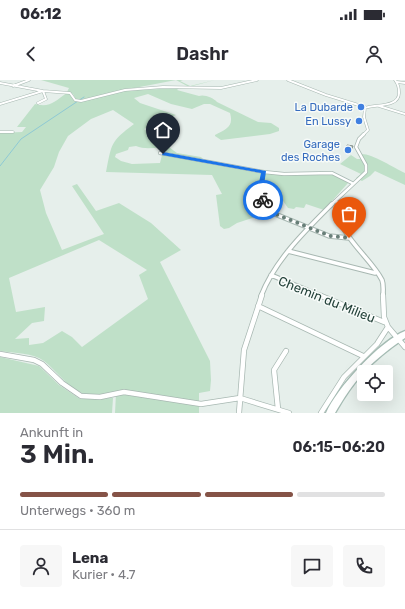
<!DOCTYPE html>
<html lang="de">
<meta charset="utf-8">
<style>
:root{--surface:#fff;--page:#f7f7f7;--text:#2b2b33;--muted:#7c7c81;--line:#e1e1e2;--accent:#855347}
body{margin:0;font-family:Rubik,sans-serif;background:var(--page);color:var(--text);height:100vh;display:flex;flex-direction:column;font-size:15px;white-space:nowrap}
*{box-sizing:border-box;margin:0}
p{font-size:13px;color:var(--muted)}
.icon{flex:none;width:22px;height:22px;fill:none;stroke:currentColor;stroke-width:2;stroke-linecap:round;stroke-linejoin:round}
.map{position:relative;height:333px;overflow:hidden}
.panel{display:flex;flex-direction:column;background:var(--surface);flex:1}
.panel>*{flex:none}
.buttons{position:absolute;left:357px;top:285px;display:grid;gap:8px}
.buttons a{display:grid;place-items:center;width:36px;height:36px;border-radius:4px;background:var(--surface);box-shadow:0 4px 16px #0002;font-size:20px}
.pin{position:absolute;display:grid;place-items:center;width:34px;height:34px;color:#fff;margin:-41px -17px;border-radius:50% 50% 50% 0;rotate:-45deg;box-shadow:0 0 4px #0007}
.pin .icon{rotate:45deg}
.courier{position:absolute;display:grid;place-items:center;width:40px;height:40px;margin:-20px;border:3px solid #1a73e8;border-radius:50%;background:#fff;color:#222;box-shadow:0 1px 5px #0007}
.head em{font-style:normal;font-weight:600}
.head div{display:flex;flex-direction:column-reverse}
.head{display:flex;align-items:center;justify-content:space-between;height:68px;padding:0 20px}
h1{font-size:26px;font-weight:600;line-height:30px}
.bar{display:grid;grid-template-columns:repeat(4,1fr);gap:6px 4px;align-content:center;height:48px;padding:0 20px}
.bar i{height:5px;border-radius:3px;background:var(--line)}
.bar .current{background:var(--accent)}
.bar p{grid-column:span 4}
.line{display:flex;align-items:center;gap:10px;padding:0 20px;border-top:1px solid var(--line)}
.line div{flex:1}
.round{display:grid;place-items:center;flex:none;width:42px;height:42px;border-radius:4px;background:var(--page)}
.status{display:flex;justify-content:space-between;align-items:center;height:28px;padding:0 20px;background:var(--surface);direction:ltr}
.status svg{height:11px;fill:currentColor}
header{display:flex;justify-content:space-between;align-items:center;height:52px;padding:0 20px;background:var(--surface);font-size:18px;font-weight:600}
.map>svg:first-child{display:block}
</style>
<div class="status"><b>06:12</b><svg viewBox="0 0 49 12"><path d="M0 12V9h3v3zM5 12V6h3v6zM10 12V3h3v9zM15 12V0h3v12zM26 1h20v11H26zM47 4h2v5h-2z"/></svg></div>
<header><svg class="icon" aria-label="back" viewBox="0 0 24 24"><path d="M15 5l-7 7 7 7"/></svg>Dashr<svg class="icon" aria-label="person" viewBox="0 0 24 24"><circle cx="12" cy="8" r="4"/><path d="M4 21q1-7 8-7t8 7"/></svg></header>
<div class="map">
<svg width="405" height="333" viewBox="0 0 405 333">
<rect width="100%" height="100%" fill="#e6efeb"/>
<!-- green -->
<path fill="#bfe0c8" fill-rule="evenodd" d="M41 0H183L180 1 190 6 215 0 189 7 176 0 119 11 179 8 177 10 199 16C204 14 214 18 217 22L258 42 271 43 279 48V51L270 54 221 60 215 56V55C226 49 234 47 230 33L210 24H204L192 29 171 24 148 14 134 18 140 23 176 35 144 49 177 73 201 77 205 81 285 95 329 94 335 95 348 103 324 130 306 124 304 128 296 127 294 129 288 128 281 118H270L268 115 261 116 270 132 237 143 229 148 224 149 220 146 216 115 222 114 212 95 106 92C112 63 110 62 134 44L113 30 91 39 68 56 59 72 54 87 40 110 46 133 62 170 104 154 72 106 77 104 96 131 119 123 151 143 181 170 160 182 210 281 211 300 210 311 199 313V333H115L116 313C106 314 92 317 82 313 67 307 57 291 44 281 33 273 14 273 0 271V53L22 52 26 47H17L35 24C50 28 55 21 67 13L71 14 74 20H76L73 14 67 12 69 8ZM136 66C145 70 155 67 165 68L166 73 162 75 160 83 132 84 121 81 115 77 116 74 128 70 129 67ZM99 160 147 190 139 195 148 219 82 267 72 257 62 251 43 263 29 265V258L15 259 32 243 44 241 45 227 16 232 9 198Z
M360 74C372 73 394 88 405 93V105L375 91 370 96 362 101 356 98 361 94 340 84 351 75 357 79H362Z
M0 277 39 286 59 305 80 319 113 318 112 333H0Z"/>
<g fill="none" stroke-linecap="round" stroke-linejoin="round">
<!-- stream -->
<path stroke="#8ec9d4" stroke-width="1" d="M0 86 21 59 84 17"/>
<defs>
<path id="street-far3" d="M288 0 326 15 365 27
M397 2 405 3
M0 3 43 11 70 13 75 20 81 21 125 10 163 7 221 8 257 0
M13 6 29 0
M0 24 43 11 46 19 38 23
M379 26 405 34
M0 52H13
M363 55 368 50 364 37 365 28C375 24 400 28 399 12 399 8 398 4 395 0"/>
<path id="street-far2" d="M160 73 264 92 284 94 332 93 352 103
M264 92C261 106 259 112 266 125
M335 121 339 123V125
M331 125 366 92V85L356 67 359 59 364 54"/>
<path id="street-far1" d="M265 124 270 132 329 156 349 158
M339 124C334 153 370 176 382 200 384 205 383 211 383 216
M288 171 375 193
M271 195 321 216
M261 216C275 180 305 151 332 124"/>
<path id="street" d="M319 215 384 242
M258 226 363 276
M388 247 405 267
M0 274 34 280 42 284 62 303 81 316 100 317 124 312 201 324 240 318 289 333
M278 329 274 290 286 271
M239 333 244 270 262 215
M321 333 344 297 377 264 388 247 384 237 383 215"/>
<path id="secondary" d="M405 251V258C390 268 376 279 364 292 353 304 343 319 335 333H326C336 309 380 261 405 251Z"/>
</defs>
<!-- street-far3 casing -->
<use href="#street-far3" stroke="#a8b8b2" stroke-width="3"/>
<!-- street-far2 casing -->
<use href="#street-far2" stroke="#a8b8b2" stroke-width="4"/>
<!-- street-far1 casing -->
<use href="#street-far1" stroke="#a8b8b2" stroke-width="5.5"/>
<!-- street casing -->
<use href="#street" stroke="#a8b8b2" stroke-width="6"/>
<!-- secondary casing -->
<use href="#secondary" stroke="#a4bbb3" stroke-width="2.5"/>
<!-- street-far3 -->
<use href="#street-far3" stroke="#fff" stroke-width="2"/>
<!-- street-far2 -->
<use href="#street-far2" stroke="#fff" stroke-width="2.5"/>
<!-- street-far1 -->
<use href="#street-far1" stroke="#fff" stroke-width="3.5"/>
<!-- street -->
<use href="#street" stroke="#fff" stroke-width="4.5"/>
<!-- secondary -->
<use href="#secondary" fill="#fff" fill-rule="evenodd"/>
</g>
<!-- wall -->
<path fill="#a1aea9" d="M347 65 353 66 350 73 344 72Z"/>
<!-- building -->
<path fill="#bbcac4" stroke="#838d89" d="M347 65 353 66 351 71 345 69Z"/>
<!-- route -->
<path fill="#1a73e8" d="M163 72 266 91 263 112 266 120 261 121 257 112 261 93 162 75Z"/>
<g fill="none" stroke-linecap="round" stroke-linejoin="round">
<!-- done -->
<path stroke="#687f78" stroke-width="4" stroke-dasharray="0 7.2" d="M263 120 268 130 273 133 330 156 349 158"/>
</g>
<!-- markers -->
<g fill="#3f7fe0" stroke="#f7fbf9" stroke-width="1.5">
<circle cx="361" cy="27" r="4"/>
<circle cx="359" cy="41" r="4"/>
<circle cx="348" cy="70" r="4"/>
</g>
<g text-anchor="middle" stroke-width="3" stroke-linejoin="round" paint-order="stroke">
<!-- far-shop labels -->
<g font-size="11" fill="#366cbe" stroke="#f7fbf9" text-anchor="end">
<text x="353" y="31">La Dubarde</text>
<text x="351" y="45">En Lussy</text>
<text x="340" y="68">Garage<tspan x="340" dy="13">des Roches</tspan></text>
</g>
<!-- street labels -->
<g font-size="13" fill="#24423a" stroke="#f7fbf9">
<text transform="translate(327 219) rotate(22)" y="5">Chemin du Milieu</text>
</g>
</g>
</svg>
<div class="buttons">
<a><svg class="icon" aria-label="locate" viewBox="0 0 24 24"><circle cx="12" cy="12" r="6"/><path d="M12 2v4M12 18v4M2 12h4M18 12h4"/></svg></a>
</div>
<div class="pin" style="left:349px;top:158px;background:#ea580c"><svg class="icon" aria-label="bag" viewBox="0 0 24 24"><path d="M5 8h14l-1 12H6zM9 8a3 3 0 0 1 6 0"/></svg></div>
<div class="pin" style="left:163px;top:74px;background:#1f2937"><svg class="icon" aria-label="home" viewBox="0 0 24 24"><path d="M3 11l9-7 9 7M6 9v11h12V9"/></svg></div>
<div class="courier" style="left:263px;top:120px"><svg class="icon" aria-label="bike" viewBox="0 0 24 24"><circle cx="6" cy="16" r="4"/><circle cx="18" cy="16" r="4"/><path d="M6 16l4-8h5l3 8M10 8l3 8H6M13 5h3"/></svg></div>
</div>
<section class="panel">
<div class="head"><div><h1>3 Min.</h1><p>Ankunft in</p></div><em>06:15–06:20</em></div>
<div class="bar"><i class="current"></i><i class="current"></i><i class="current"></i><i></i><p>Unterwegs · 360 m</p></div>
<div class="line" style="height:72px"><a class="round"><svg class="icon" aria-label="person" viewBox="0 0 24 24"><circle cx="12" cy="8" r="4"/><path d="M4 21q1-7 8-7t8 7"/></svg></a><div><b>Lena</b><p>Kurier · 4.7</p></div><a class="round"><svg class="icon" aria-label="chat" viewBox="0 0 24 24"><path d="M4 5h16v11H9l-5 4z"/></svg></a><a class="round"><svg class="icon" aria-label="phone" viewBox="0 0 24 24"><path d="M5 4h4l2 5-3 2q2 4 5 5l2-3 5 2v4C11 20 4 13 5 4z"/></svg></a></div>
</section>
